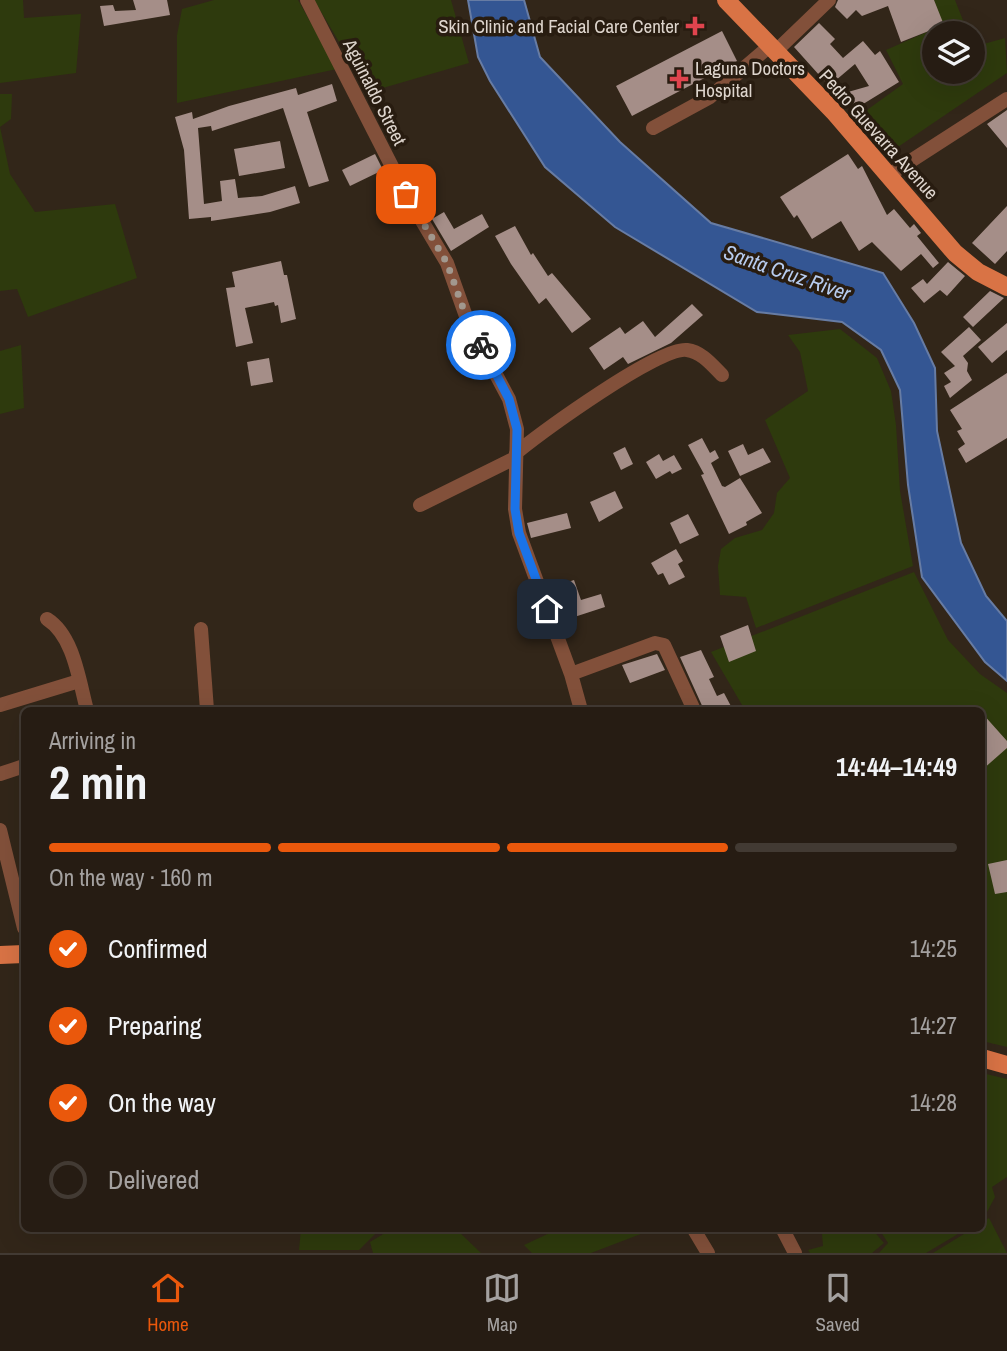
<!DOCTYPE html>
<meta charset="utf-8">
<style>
:root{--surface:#261c13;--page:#2e251c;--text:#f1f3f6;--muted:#a4a1a0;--line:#423a33;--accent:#ea580c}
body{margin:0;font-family:"Archivo Narrow",sans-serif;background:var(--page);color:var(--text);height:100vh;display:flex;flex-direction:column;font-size:26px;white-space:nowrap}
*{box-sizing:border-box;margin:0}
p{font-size:23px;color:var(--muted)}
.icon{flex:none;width:38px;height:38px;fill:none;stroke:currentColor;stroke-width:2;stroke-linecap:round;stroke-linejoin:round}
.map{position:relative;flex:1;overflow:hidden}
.side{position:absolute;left:21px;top:707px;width:964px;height:525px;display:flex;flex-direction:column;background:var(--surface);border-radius:10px;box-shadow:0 7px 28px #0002,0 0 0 2px var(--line)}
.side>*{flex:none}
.controls{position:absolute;left:922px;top:21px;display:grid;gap:14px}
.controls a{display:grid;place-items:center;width:63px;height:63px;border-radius:50%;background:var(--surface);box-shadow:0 7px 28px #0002,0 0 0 2px var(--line);font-size:35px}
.pin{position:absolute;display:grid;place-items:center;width:60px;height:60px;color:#fff;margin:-30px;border-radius:14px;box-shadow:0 4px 10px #0006}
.courier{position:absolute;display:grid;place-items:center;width:70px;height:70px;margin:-35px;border:5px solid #1a73e8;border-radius:50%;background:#fff;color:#222;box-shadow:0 2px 9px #0007}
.head em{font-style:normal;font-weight:800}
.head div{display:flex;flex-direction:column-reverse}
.head{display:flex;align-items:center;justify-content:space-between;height:119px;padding:0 28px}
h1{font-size:46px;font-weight:800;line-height:52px}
.bar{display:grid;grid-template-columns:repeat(4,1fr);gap:10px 7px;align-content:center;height:84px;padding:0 28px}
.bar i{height:9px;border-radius:5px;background:var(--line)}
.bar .selected{background:var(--accent)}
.bar p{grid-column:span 4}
ol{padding:0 28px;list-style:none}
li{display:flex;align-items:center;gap:21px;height:77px}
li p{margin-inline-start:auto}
li .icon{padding:7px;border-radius:50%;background:var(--accent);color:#fff;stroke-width:4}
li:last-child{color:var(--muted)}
li i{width:38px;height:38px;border:4px solid var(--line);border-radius:50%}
.menu{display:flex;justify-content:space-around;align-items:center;height:98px;border-top:2px solid var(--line);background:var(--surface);font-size:19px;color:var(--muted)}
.menu a{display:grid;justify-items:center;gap:4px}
.menu .selected{color:var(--accent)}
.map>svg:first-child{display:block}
</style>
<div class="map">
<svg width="1007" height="1253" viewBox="0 0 1007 1253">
<rect width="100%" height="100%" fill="#322619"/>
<!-- green -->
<path fill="#2e3a0d" d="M0 0H23L24 18 81 14 76 73 0 83Z
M214 0H298L337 69 177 103V35L182 9Z
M314 0H451L469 63 369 92Z
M934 0H955L968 33H934V72H973V47L1005 38 1007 73 892 151 860 115 903 84 886 50 943 25Z
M0 94H12L11 119 0 127 10 174 35 212 115 204 137 278 28 317 17 289 0 291Z
M840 329 877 358 891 391 896 425 900 491 913 566 756 628 746 597 720 595 718 566 721 549 735 538 762 530 774 513 777 493 790 478 765 420 808 391 800 352 788 335Z
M21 345 24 408 0 414V351Z
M914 572 948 640 980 674 1007 693V1047L982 1041V710H745L711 652Z
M982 1073 1007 1079V1177L992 1187 995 1197 987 1212 982 1213Z
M989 1218 1007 1253H933L972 1229 982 1228V1222Z
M301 1229 378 1228V1231L359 1250H299Z
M384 1229H456L481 1253H373L370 1242 385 1233Z
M645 1229 646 1232 591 1253H532L524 1245 554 1231V1229Z
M848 1229H872L884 1243 872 1253H810L808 1250 823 1246 822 1234Z
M879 1229H955L958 1234 926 1253H879L888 1243Z"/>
<!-- water -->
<path fill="#345693" stroke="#677ca4" stroke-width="2" d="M468 0H524L540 57 620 142 711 223 883 273 914 323 935 368 937 431 961 543 986 596 1007 621V681L985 662 922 577 908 485 900 390 881 350 842 322 757 312 615 227 545 167 490 81 478 57Z"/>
<!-- building -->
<path fill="#a58e88" d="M133 0H167L170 15 104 26 100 6 113 5 115 11 136 10Z
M838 0H934L944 25 901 42 888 6 862 16 856 10 847 19 835 7Z
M819 23 835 39 830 44 843 58 863 41 875 55 880 51 899 82 855 109 841 94 869 86 855 64 829 86 794 47Z
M722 31 737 61 632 116 616 86Z
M332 84 337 101 307 112 329 181 309 187 283 108 212 131 211 126 198 128 204 204 222 201 220 181 235 179 238 198 262 196 295 186 300 203 270 212 211 221V217L189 219 184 150 175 117 192 112 193 119 229 106 296 88 298 95Z
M1007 110V148L987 124Z
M280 141 285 168 239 176 234 149Z
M375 154 383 170 350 186 342 170Z
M848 154 858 169 862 166 887 215 894 209 910 228 914 224 921 233 917 236 939 263 933 268 921 254 901 271 872 242 859 251 841 221 812 239 797 215 794 218 780 197Z
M1007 206V251L995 264 972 243Z
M444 212 454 229 482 214 489 227 451 251 432 219Z
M515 226 531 255 533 253 548 276 552 273 591 319 572 333 546 298 539 304 511 264 495 236Z
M281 261 284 275H287L296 319 281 323 278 305 275 306 274 302 245 308 253 343 236 347 226 288 235 287 232 272Z
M948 262 965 276 947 296 940 290 924 303 911 288 923 279 927 284Z
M990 291 1004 298 973 327 963 317Z
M692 304 703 315 671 343 628 364 623 357 604 370 589 348 620 327 625 334 643 321 655 337Z
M1007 323V350L992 363 978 347Z
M969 327 981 340 963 356 968 363 967 371 972 380 950 398 944 386 951 382 944 373 955 366 941 352Z
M269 358 273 382 251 386 247 362Z
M1007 373V438L966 463 958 449 965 444 957 431 962 429 950 410Z
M702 438 710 453 715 450 719 458 711 463 722 486 725 487 740 478 762 513 746 522 747 525 729 534 701 475 704 474 688 445Z
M743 444 748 455 763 448 771 462 740 476 728 451Z
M625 447 633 464 621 470 613 453Z
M659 454 663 461 674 455 682 469 672 474 670 471 656 479 646 462Z
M615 491 623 508 599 522 590 502Z
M567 513 571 528 531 538 527 523Z
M688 514 699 535 680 544 670 523Z
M676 549 683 561 678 564 685 577 669 585 663 573 658 575 651 563Z
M574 580 581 600 601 594 605 607 562 621 550 588Z
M748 625 756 651 729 662 720 636Z
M701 650 714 677 709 679 717 696 724 693 733 710H704L680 657Z
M657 654 665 670 630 683 622 665Z
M982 713 1007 741V748L982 770Z
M1007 860V892L995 894 988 864Z"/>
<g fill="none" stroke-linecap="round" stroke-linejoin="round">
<!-- minor -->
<path stroke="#82503a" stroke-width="14" d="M307 0 406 194 447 263 468 322 509 399 517 429 515 509 519 533 571 674 581 710
M776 51 829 0
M653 128 710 97 771 45
M889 175 1007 99
M516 453C541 433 659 346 687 350 702 352 712 365 722 375
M420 505 515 458
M47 619C74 636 79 681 87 710
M201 629 207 710
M571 674 655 643 664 645 694 710
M0 705 79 681
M0 774 24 766
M0 830 24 928
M693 1228 708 1253
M782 1228 795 1253"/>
<!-- major -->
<path stroke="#d97345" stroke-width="18" d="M726 0 834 112 955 253 978 272 1007 287
M0 955 24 954
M982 1058 1007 1065"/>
</g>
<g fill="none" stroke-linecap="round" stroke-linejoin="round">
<!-- done -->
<path stroke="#a2988e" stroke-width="7" stroke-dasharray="0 12.6" d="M406 194 447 263 468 322 481 345"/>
<!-- route -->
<path stroke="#1a73e8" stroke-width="9" d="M481 345 509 399 517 429 515 509 519 533 547 609"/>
</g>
<!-- markers -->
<g fill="#e0444e" stroke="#281c10" stroke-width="2.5">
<path d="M691.5 15.5h7v7h7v7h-7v7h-7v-7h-7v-7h7z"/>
<path d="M675.5 68.5h7v7h7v7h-7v7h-7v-7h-7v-7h7z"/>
</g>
<g text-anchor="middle" stroke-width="7" stroke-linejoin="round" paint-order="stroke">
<!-- poi labels -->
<g font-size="19" fill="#ded5cd" stroke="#281c10" text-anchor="end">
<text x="679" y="33">Skin Clinic and Facial Care Center</text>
<text x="695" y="75" text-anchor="start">Laguna Doctors<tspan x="695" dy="22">Hospital</tspan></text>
</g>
<!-- street labels -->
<g font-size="19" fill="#ded5cd" stroke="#281c10">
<text transform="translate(375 92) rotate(63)" y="7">Aguinaldo Street</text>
<text transform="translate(879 134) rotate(48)" y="7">Pedro Guevarra Avenue</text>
</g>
<!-- water labels -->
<g font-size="21" font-style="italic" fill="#b7ccef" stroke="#281c10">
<text transform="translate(787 273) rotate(19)" y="7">Santa Cruz River</text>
</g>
</g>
</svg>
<div class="controls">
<a><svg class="icon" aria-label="layers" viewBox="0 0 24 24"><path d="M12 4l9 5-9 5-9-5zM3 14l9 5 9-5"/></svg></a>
</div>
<div class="pin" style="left:406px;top:194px;background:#ea580c"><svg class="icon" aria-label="bag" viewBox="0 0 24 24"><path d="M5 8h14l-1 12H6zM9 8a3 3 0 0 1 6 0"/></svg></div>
<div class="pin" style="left:547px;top:609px;background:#1f2937"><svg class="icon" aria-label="home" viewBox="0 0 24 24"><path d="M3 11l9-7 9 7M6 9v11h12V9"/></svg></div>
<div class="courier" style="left:481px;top:345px"><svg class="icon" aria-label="bike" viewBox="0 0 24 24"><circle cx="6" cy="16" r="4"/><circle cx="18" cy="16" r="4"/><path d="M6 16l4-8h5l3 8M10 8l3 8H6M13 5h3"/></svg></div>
<section class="side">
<div class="head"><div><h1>2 min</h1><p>Arriving in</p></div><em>14:44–14:49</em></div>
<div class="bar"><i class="selected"></i><i class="selected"></i><i class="selected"></i><i></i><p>On the way · 160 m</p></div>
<ol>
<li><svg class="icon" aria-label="check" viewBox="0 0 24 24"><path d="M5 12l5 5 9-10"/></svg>Confirmed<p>14:25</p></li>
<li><svg class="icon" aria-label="check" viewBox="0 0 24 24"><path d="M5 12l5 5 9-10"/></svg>Preparing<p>14:27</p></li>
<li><svg class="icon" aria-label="check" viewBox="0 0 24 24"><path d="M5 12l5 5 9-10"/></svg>On the way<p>14:28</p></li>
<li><i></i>Delivered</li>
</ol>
</section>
</div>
<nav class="menu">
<a class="selected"><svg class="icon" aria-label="home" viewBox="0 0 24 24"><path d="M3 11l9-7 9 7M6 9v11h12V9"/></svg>Home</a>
<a><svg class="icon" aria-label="map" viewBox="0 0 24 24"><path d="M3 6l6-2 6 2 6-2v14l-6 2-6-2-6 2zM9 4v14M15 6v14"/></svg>Map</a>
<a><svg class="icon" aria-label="saved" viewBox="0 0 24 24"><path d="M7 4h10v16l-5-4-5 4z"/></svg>Saved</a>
</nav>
